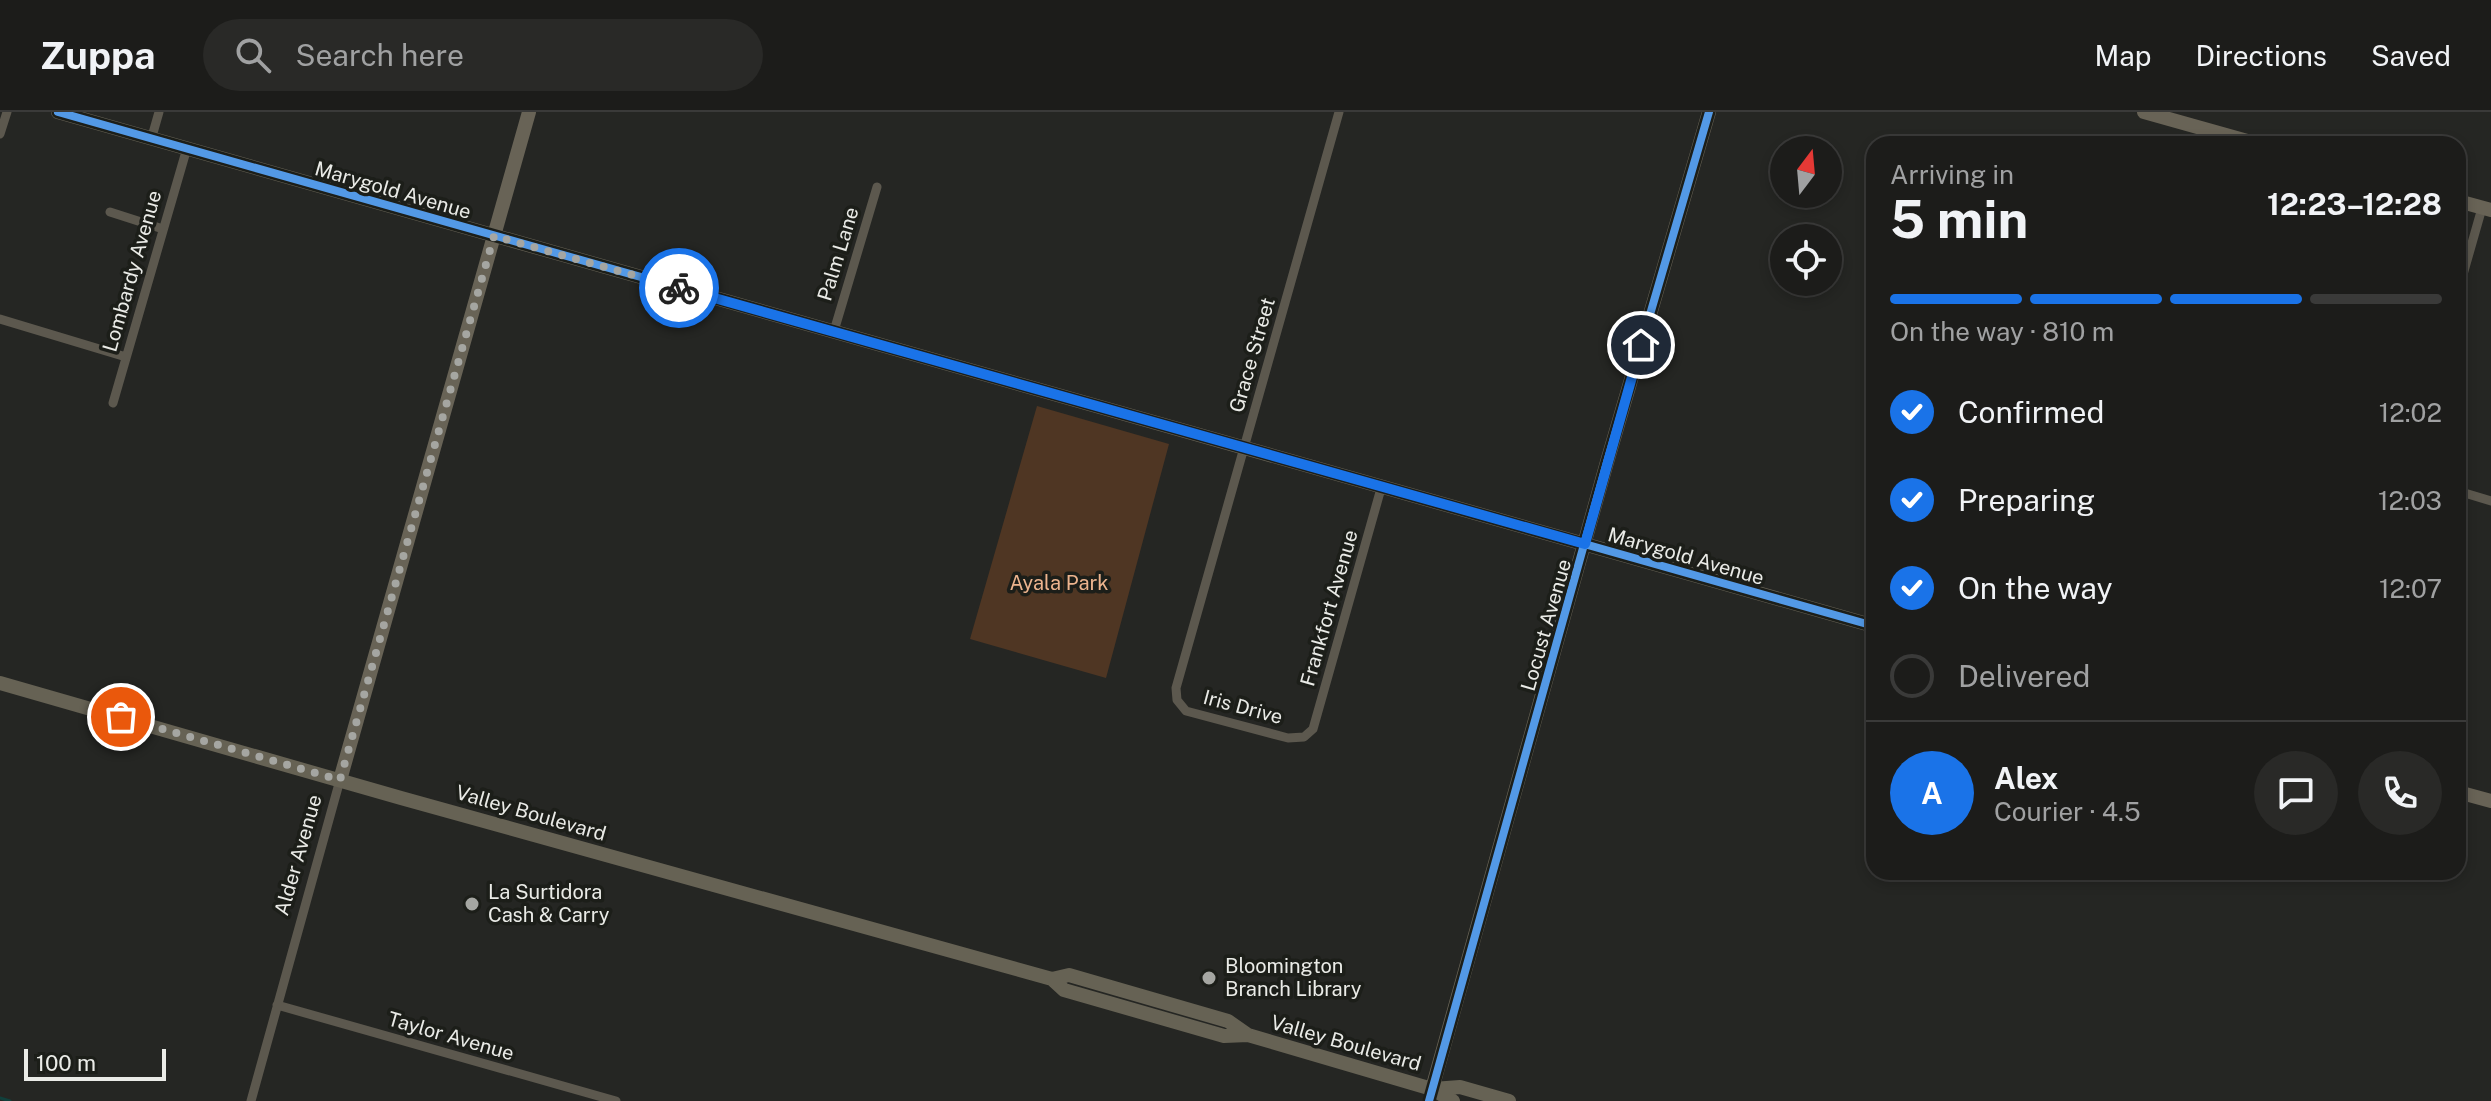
<!DOCTYPE html>
<meta charset="utf-8">
<style>
:root{--surface:#1c1c1a;--page:#292927;--text:#f1f3f6;--muted:#a0a1a2;--line:#3a3a39;--accent:#1a73e8}
body{margin:0;font-family:"Public Sans",sans-serif;background:var(--page);color:var(--text);height:100vh;display:flex;flex-direction:column;font-size:30px;white-space:nowrap}
*{box-sizing:border-box;margin:0}
p{font-size:26px;color:var(--muted)}
.icon{flex:none;width:44px;height:44px;fill:none;stroke:currentColor;stroke-width:2;stroke-linecap:round;stroke-linejoin:round}
.map{position:relative;flex:1;overflow:hidden}
.sheet{position:absolute;left:1866px;top:24px;width:600px;height:744px;display:flex;flex-direction:column;background:var(--surface);border-radius:24px;box-shadow:0 4px 12px #0003,0 0 0 2px var(--line)}
.sheet>*{flex:none}
.needle{width:52px;rotate:16deg}
.tools{position:absolute;left:1770px;top:24px;display:grid;gap:16px}
.tools a{display:grid;place-items:center;width:72px;height:72px;border-radius:50%;background:var(--surface);box-shadow:0 4px 12px #0003,0 0 0 2px var(--line);font-size:40px}
.scale{position:absolute;left:24px;bottom:20px;width:142px;box-sizing:border-box;padding-left:8px;border:4px solid #eaebe7;border-top:0;font-size:22px;line-height:28px;white-space:nowrap;color:#eaebe7;-webkit-text-stroke:6px #1c1e19;paint-order:stroke}
.pin{position:absolute;display:grid;place-items:center;width:68px;height:68px;color:#fff;margin:-34px;border:4px solid #fff;border-radius:50%;box-shadow:0 2px 8px #0007}
.courier{position:absolute;display:grid;place-items:center;width:80px;height:80px;margin:-40px;border:6px solid #1a73e8;border-radius:50%;background:#fff;color:#222;box-shadow:0 2px 10px #0007}
.headline em{font-style:normal;font-weight:700}
.headline div{display:flex;flex-direction:column-reverse}
.headline{display:flex;align-items:center;justify-content:space-between;height:136px;padding:0 24px}
h1{font-size:52px;font-weight:700;line-height:60px}
.bar{display:grid;grid-template-columns:repeat(4,1fr);gap:12px 8px;align-content:center;height:96px;padding:0 24px}
.bar i{height:10px;border-radius:6px;background:var(--line)}
.bar .selected{background:var(--accent)}
.bar p{grid-column:span 4}
.line{display:flex;align-items:center;gap:20px;padding:0 24px;border-top:2px solid var(--line)}
.line div{flex:1}
.round{display:grid;place-items:center;flex:none;width:84px;height:84px;border-radius:42px;background:var(--page)}
ol{padding:0 24px;list-style:none}
li{display:flex;align-items:center;gap:24px;height:88px}
li p{margin-inline-start:auto}
li .icon{padding:8px;border-radius:50%;background:var(--accent);color:#fff;stroke-width:4}
li:last-child{color:var(--muted)}
li i{width:44px;height:44px;border:4px solid var(--line);border-radius:50%}
header{display:flex;align-items:center;gap:48px;box-sizing:border-box;height:112px;padding:0 40px;background:var(--surface);border-bottom:2px solid var(--line)}
header strong{font-size:38px}
nav{display:flex;gap:44px;margin-inline-start:auto;font-size:28px}
.search{width:560px;height:72px;background:var(--page);display:flex;align-items:center;gap:20px;box-sizing:border-box;padding:0 28px;border-radius:44px;color:var(--muted);font-size:30px}
.map>svg:first-child{display:block}
</style>
<header>
<strong>Zuppa</strong>
<div class="search"><svg class="icon" aria-label="search" viewBox="0 0 24 24"><circle cx="10" cy="10" r="6"/><path d="M15 15l6 6"/></svg>Search here</div>
<nav><a>Map</a><a>Directions</a><a>Saved</a></nav>
</header>
<div class="map">
<svg width="2491" height="989" viewBox="0 0 2491 989">
<rect width="100%" height="100%" fill="#252623"/>
<!-- green -->
<path fill="#4f3623" d="M1037 294 1169 332 1106 566 970 527Z"/>
<g fill="none" stroke-linecap="round" stroke-linejoin="round">
<!-- stream -->
<path stroke="#11403c" stroke-width="3" d="M0 986 10 989"/>
<!-- street -->
<path stroke="#5c584e" stroke-width="9" d="M1339 0 1176 576 1177 588 1186 599 1288 626 1304 625 1313 617 1382 373
M0 22 7 0
M151 28 159 0
M2067 32H2068
M110 100 163 117
M2458 180 2482 96
M0 207 126 245
M834 219 877 75
M113 291 187 36
M2458 379 2491 389
M277 893 616 989
M251 989 340 668
M1429 989 1432 977"/>
<!-- secondary -->
<path stroke="#686356" stroke-width="14" d="M58 0 1874 514
M2144 0 2258 32
M2458 89 2491 98
M340 668 529 0
M2458 680 2491 689
M1432 977 1607 350 1709 0"/>
<!-- primary -->
<path stroke="#666254" stroke-width="14" d="M0 571 401 686 1052 867 1064 878 1224 924 1248 923 1432 977 1453 989
M1052 867 1069 863 1228 909 1248 923
M1433 977 1460 975 1509 989"/>
<defs>
<path id="cycleway" d="M58 0 1874 514
M1429 989 1607 350 1709 0"/>
</defs>
<!-- cycleway casing -->
<use href="#cycleway" stroke="#1c1e19" stroke-width="13"/>
<!-- cycleway -->
<use href="#cycleway" stroke="#5399e6" stroke-width="8"/>
</g>
<g fill="none" stroke-linecap="round" stroke-linejoin="round">
<!-- done -->
<path stroke="#a5a6a2" stroke-width="8" stroke-dasharray="0 14.4" d="M121 605 340 668 494 124 679 176"/>
<!-- route -->
<path stroke="#1a73e8" stroke-width="10" d="M679 176 1585 432 1641 233"/>
</g>
<!-- markers -->
<g fill="#a5a6a2" stroke="#1c1e19" stroke-width="3">
<circle cx="472" cy="792" r="8"/>
<circle cx="1209" cy="866" r="8"/>
</g>
<g text-anchor="middle" stroke-width="7" stroke-linejoin="round" paint-order="stroke">
<!-- street labels -->
<g font-size="20" fill="#eaebe7" stroke="#1c1e19">
<text transform="translate(393 78) rotate(16)" y="7">Marygold Avenue</text>
<text transform="translate(838 142) rotate(-73)" y="7">Palm Lane</text>
<text transform="translate(132 159) rotate(-74)" y="7">Lombardy Avenue</text>
<text transform="translate(1252 243) rotate(-74)" y="7">Grace Street</text>
<text transform="translate(1686 444) rotate(16)" y="7">Marygold Avenue</text>
<text transform="translate(1329 496) rotate(-74)" y="7">Frankfort Avenue</text>
<text transform="translate(1546 513) rotate(-74)" y="7">Locust Avenue</text>
<text transform="translate(1243 595) rotate(15)" y="7">Iris Drive</text>
<text transform="translate(531 701) rotate(16)" y="7">Valley Boulevard</text>
<text transform="translate(298 743) rotate(-74)" y="7">Alder Avenue</text>
<text transform="translate(451 924) rotate(16)" y="7">Taylor Avenue</text>
<text transform="translate(1346 931) rotate(16)" y="7">Valley Boulevard</text>
</g>
<!-- park labels -->
<g font-size="20" fill="#edb48e" stroke="#1c1e19">
<text x="1059" y="478">Ayala Park</text>
</g>
<!-- poi labels -->
<g font-size="20" fill="#eaebe7" stroke="#1c1e19" text-anchor="start">
<text x="488" y="787">La Surtidora<tspan x="488" dy="23">Cash &amp; Carry</tspan></text>
<text x="1225" y="861">Bloomington<tspan x="1225" dy="23">Branch Library</tspan></text>
</g>
</g>
</svg>
<div class="tools">
<a><svg class="needle" viewBox="-14 -14 28 28"><path d="M0-13l5 13h-10z" fill="#e53935"/><path d="M0 13l5-13h-10z" fill="#a0a1a2"/></svg></a>
<a><svg class="icon" aria-label="locate" viewBox="0 0 24 24"><circle cx="12" cy="12" r="6"/><path d="M12 2v4M12 18v4M2 12h4M18 12h4"/></svg></a>
</div>
<div class="scale">100 m</div>
<div class="pin" style="left:121px;top:605px;background:#ea580c"><svg class="icon" aria-label="bag" viewBox="0 0 24 24"><path d="M5 8h14l-1 12H6zM9 8a3 3 0 0 1 6 0"/></svg></div>
<div class="pin" style="left:1641px;top:233px;background:#1f2937"><svg class="icon" aria-label="home" viewBox="0 0 24 24"><path d="M3 11l9-7 9 7M6 9v11h12V9"/></svg></div>
<div class="courier" style="left:679px;top:176px"><svg class="icon" aria-label="bike" viewBox="0 0 24 24"><circle cx="6" cy="16" r="4"/><circle cx="18" cy="16" r="4"/><path d="M6 16l4-8h5l3 8M10 8l3 8H6M13 5h3"/></svg></div>
<section class="sheet">
<div class="headline"><div><h1>5 min</h1><p>Arriving in</p></div><em>12:23–12:28</em></div>
<div class="bar"><i class="selected"></i><i class="selected"></i><i class="selected"></i><i></i><p>On the way · 810 m</p></div>
<ol>
<li><svg class="icon" aria-label="check" viewBox="0 0 24 24"><path d="M5 12l5 5 9-10"/></svg>Confirmed<p>12:02</p></li>
<li><svg class="icon" aria-label="check" viewBox="0 0 24 24"><path d="M5 12l5 5 9-10"/></svg>Preparing<p>12:03</p></li>
<li><svg class="icon" aria-label="check" viewBox="0 0 24 24"><path d="M5 12l5 5 9-10"/></svg>On the way<p>12:07</p></li>
<li><i></i>Delivered</li>
</ol>
<div class="line" style="height:144px"><b class="round" style="background:var(--accent);color:#fff">A</b><div><b>Alex</b><p>Courier · 4.5</p></div><a class="round"><svg class="icon" aria-label="chat" viewBox="0 0 24 24"><path d="M4 5h16v11H9l-5 4z"/></svg></a><a class="round"><svg class="icon" aria-label="phone" viewBox="0 0 24 24"><path d="M5 4h4l2 5-3 2q2 4 5 5l2-3 5 2v4C11 20 4 13 5 4z"/></svg></a></div>
</section>
</div>
